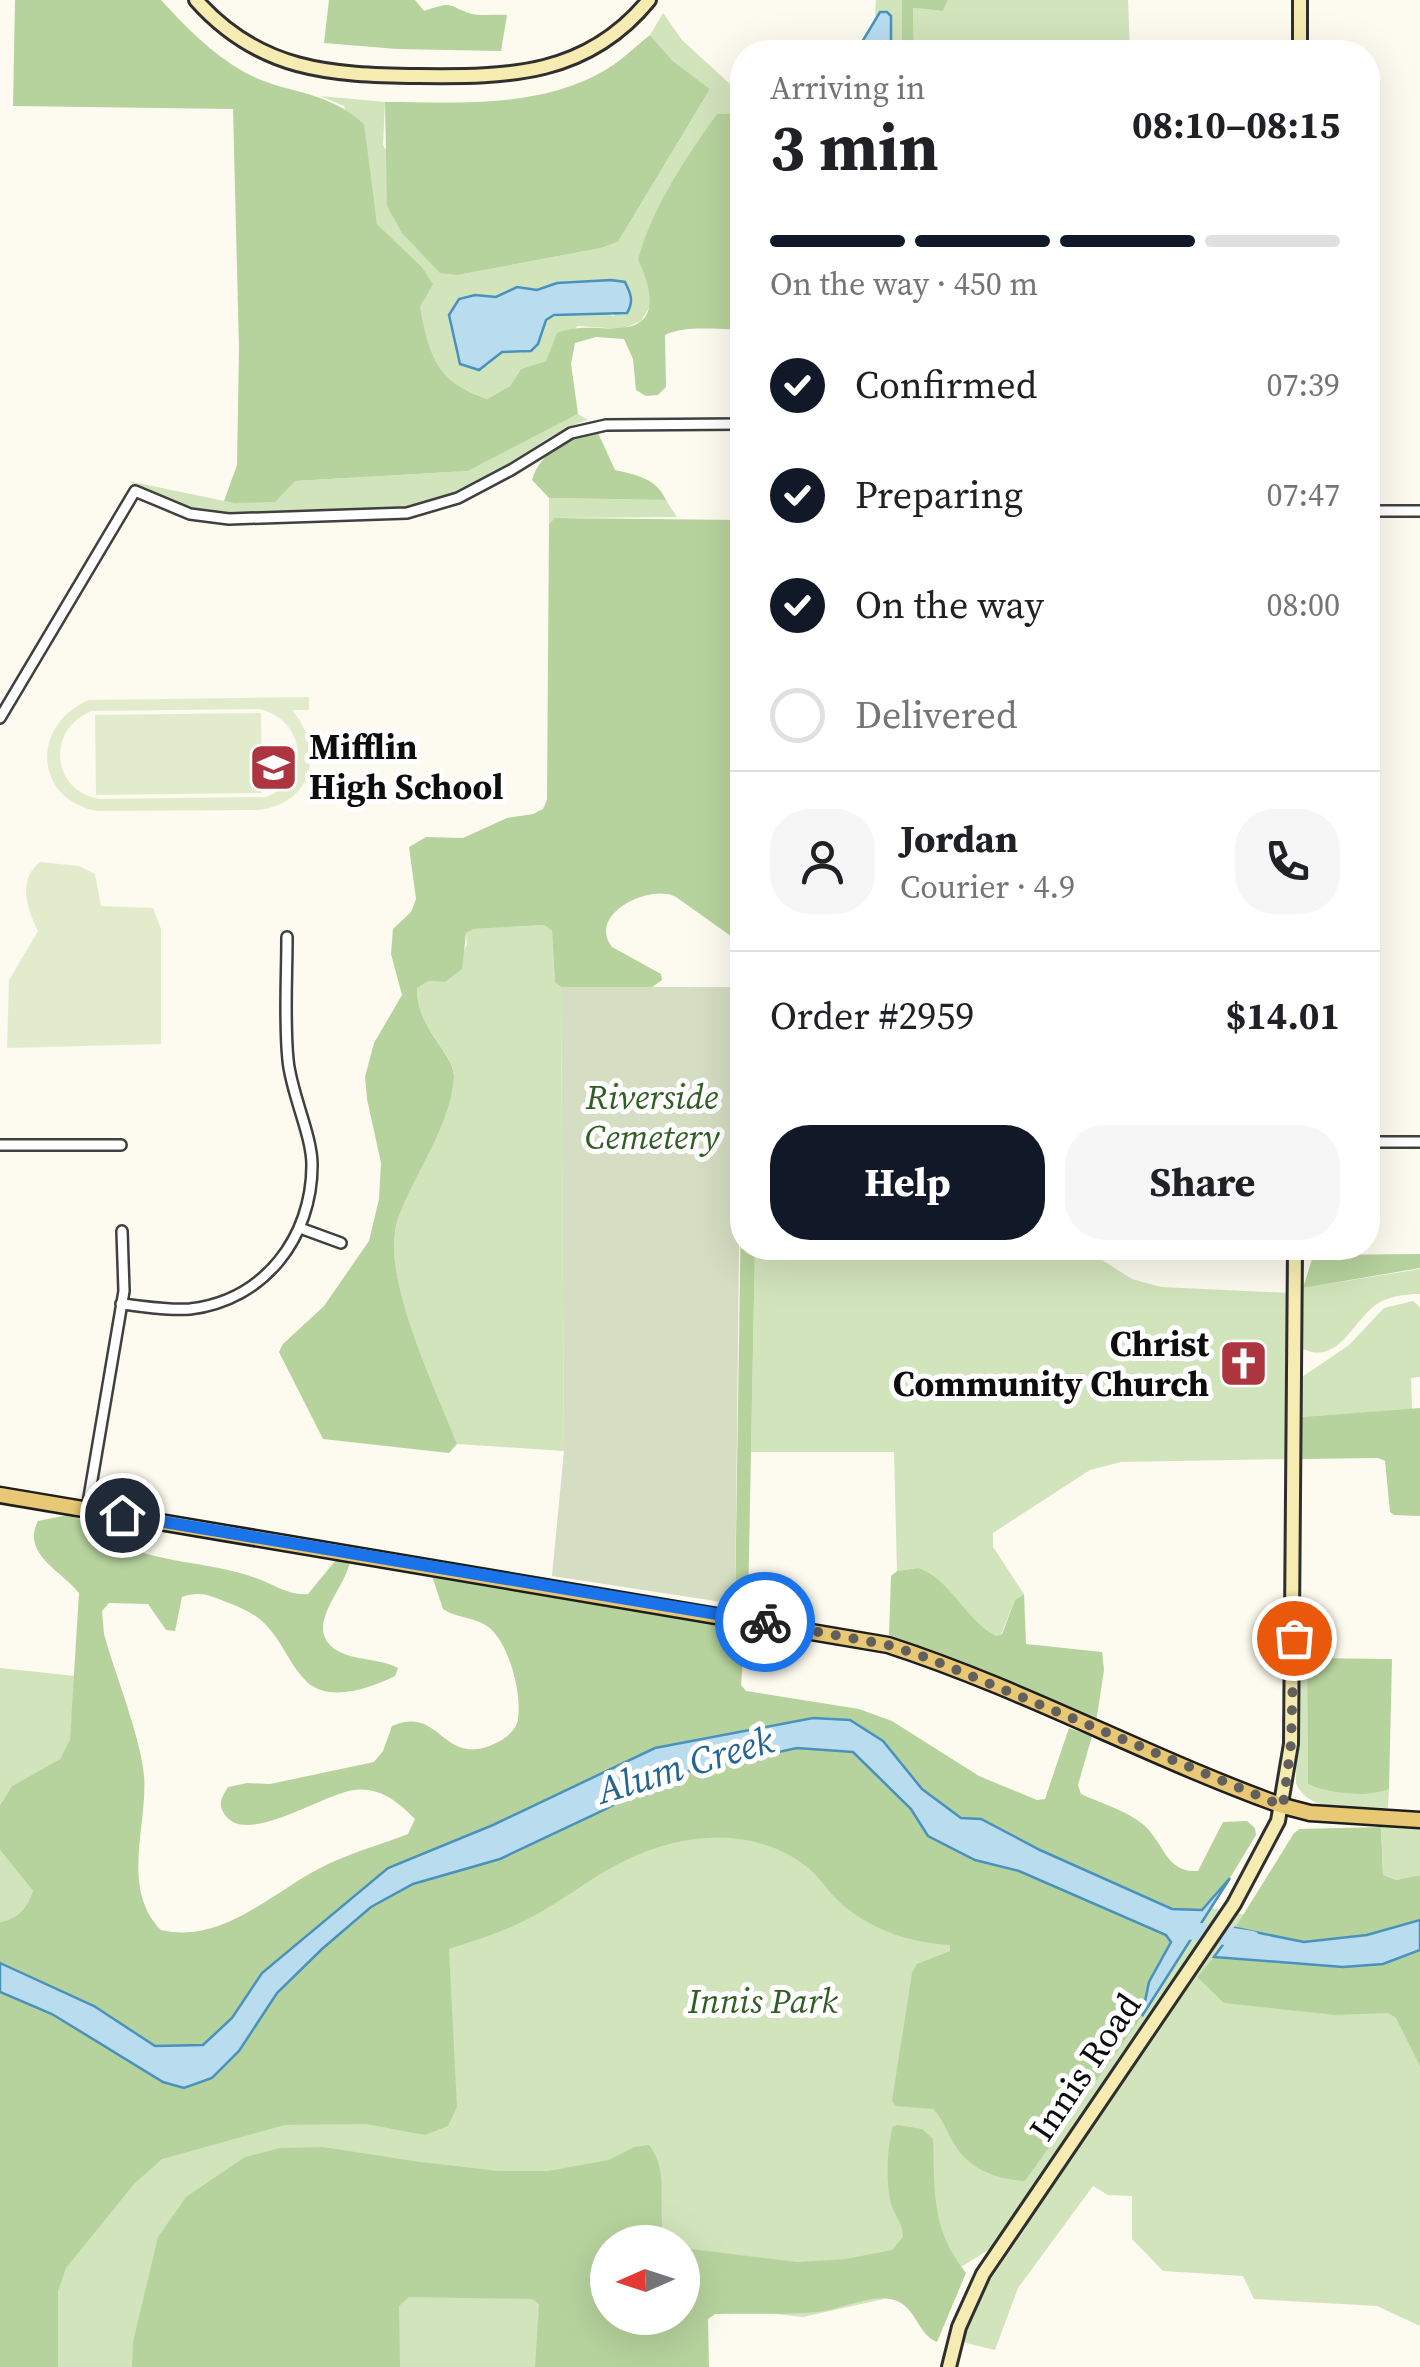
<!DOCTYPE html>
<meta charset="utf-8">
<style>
:root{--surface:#fff;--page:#f6f6f6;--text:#202124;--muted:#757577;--line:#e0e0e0;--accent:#111827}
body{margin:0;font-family:"Source Serif 4",serif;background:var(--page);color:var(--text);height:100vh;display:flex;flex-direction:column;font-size:38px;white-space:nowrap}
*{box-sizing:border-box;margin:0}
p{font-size:32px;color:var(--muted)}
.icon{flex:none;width:55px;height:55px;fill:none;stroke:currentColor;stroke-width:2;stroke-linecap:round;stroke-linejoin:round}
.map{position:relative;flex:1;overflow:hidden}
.sheet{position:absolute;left:730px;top:40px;width:650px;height:1220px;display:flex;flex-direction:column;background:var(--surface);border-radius:40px;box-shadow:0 10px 40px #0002}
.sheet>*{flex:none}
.needle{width:65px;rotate:267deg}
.tools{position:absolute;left:590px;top:2225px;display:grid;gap:20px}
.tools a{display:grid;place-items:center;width:110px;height:110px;border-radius:50%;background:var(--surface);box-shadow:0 10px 40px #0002;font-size:50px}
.pin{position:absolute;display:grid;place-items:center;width:85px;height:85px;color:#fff;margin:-42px;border:5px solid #fff;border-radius:50%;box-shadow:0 2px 10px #0007}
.courier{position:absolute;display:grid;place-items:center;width:100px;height:100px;margin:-50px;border:8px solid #1a73e8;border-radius:50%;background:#fff;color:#222;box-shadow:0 2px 12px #0007}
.overview em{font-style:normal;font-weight:700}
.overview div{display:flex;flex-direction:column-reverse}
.overview{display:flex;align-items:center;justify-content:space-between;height:170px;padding:0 40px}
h1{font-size:65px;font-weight:700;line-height:75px}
.bar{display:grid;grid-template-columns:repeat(4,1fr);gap:15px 10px;align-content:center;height:120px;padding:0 40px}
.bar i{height:12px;border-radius:8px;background:var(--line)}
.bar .on{background:var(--accent)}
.bar p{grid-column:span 4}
.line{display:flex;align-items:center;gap:25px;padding:0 40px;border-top:2px solid var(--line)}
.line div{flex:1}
.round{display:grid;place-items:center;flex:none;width:105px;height:105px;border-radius:40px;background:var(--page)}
ol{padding:0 40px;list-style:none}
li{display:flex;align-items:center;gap:30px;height:110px}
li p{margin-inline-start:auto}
li .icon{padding:10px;border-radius:50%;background:var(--accent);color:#fff;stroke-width:4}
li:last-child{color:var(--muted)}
li i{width:55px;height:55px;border:5px solid var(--line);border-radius:50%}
.primary-button{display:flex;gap:20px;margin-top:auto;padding:20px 40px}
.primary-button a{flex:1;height:115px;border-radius:40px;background:var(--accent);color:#fff;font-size:40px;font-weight:700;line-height:115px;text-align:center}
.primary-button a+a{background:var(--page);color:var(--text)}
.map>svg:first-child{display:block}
</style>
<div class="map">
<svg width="1420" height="2367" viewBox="0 0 1420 2367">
<rect width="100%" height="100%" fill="#fdfaef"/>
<!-- green -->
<path fill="#d2e4bc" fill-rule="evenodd" d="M876 0H902V52H891V16L880 12 875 17Z
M948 0H1128L1130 52H914L913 8 943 11Z
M663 13 682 40 742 95V118L734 113 717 114 669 189 651 285 650 306 641 321 622 329 578 326 554 346 546 361 521 369 510 386 487 399C436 381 430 357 420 307L432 283 422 267 377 224 371 189 344 106 320 96 385 102 383 145 458 275 601 248 618 242 710 89 673 61 650 35ZM610 280 625 282 614 316C595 312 562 311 546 320L538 344 521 353 502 352 487 366 457 355 450 324 475 295 496 297 517 287 537 290 557 283Z
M578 414 588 420C543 433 512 469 469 488 389 522 296 512 211 513L186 509 128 481 234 503 295 481 468 471Z
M549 498 666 500 677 517 556 518 549 524Z
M544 925 552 931 555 983 561 987 564 1451 457 1444C436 1388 379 1275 398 1219 412 1178 453 1119 454 1077 455 1053 416 1029 417 988L429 981 445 982 467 945 466 933 474 929Z
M755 1248H1083L1132 1279 1161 1287 1290 1293 1287 1459 1121 1462 1090 1470 993 1533V1547L1024 1594 1015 1600 1001 1634 996 1636 983 1629 918 1568 897 1571 894 1452H751Z
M1420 1269V1294C1407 1294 1391 1296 1380 1302 1353 1318 1340 1366 1303 1349V1288Z
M1413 1301 1420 1307V1377L1411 1378 1412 1409 1302 1417V1377L1349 1345 1384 1308Z
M1297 1658H1307L1308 1784C1327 1794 1370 1798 1389 1789L1388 1808C1358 1806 1308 1815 1296 1783Z
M0 1668 75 1676 70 1739 60 1759 12 1786 0 1805Z
M563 1804 1160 1898 1293 1924 1420 1891V2326L1377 2306 1254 2299 1243 2276 1163 2271 1132 2239V2196L1108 2195 1093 2186 1018 2288 995 2350 966 2343 962 2335 972 2307 1027 2226 924 2290 803 2317 703 2306 704 2367H0V1982L70 2018ZM608 2242H682V2318H608Z
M1420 1826V1875L1396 1880 1383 1875 1381 1827Z
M0 1850 33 1891C27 1908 18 1919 0 1922Z"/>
<!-- forest -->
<path fill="#b7d39d" d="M15 0H161C185 26 212 54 244 72 286 95 324 88 364 124L377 224 422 267 433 284 420 307C430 357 436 381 487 399L510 386 521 369 546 361 557 333C583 324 595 330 620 328 663 326 650 284 638 260 652 207 686 158 717 114L734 113 742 118V326L740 329C716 330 686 325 665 335L666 387 658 395 646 396 636 390 633 359 624 339 596 337 575 343 571 364 578 414 468 471 295 481 275 502 234 503 224 501 237 465 239 349 233 109 13 106Z
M329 0H415L424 11C456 0 446 6 472 14 483 16 497 14 507 15L501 51 397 49 324 43Z
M902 0H948L943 11 913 8 914 52H902Z
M650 35 673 61 710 89 618 242 601 248 458 275 440 273 402 233 387 206 385 102C459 102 541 109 607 69 622 60 636 46 650 35Z
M598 433 615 470C637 475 656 478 666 500L549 498 532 480C541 450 569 438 598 433Z
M555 518 742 520V944L676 897C651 883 586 914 612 947L661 974 662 980 651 988 561 987 555 983 552 931 544 925 474 929 466 933 462 969 445 982 429 981 417 988C416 1029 455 1054 454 1077 452 1123 413 1176 398 1219 379 1275 436 1388 457 1444L449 1453 323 1439 279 1352 283 1344 324 1306 369 1241 379 1199 381 1163 367 1099 365 1077 374 1043 402 995 391 954 393 929 411 912 416 899 409 847 426 837 463 838 507 818 533 814 543 809 547 800 549 524Z
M742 1142V1248H755L748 1606 735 1604Z
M1420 1254V1268L1303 1288 1312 1259 1322 1255Z
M1420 1408V1516L1394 1515 1390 1512 1385 1461 1378 1458 1302 1459V1417Z
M63 1516C88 1517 91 1529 111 1540 156 1564 209 1561 256 1578 273 1584 289 1596 308 1594L336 1560 346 1558 350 1561C346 1589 300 1629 338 1651 356 1661 379 1658 398 1668L395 1676C371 1688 330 1703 307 1682 290 1666 282 1641 266 1625 256 1614 240 1607 226 1602 209 1595 200 1591 182 1597L175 1631 166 1630 148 1604 109 1603 102 1611 104 1634C115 1674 140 1735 144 1775 148 1826 120 1888 161 1930 224 1945 275 1889 328 1864 354 1852 382 1844 408 1834L415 1819C398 1802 380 1787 355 1790 326 1792 247 1847 225 1815 217 1804 222 1797 228 1787L247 1783 270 1784 374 1762 383 1751 392 1726C442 1704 442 1771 498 1742 506 1738 517 1729 518 1719 522 1694 509 1641 487 1626 474 1617 456 1618 443 1609L432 1576 436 1575 746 1620 741 1685 746 1691 859 1709 892 1721 979 1776 1037 1800 1045 1799 1069 1728 1092 1736 1078 1785 1081 1794C1100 1803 1131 1812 1146 1827 1165 1846 1167 1873 1198 1871L1223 1822 1247 1821 1255 1828 1256 1835 1230 1878 1202 1910 1172 1909 1040 1850 981 1819 961 1818 922 1789 883 1741 813 1718 655 1748 493 1825 388 1868 262 1973 232 2019 203 2045 155 2046 94 2006 0 1963V1922C18 1919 27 1908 33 1891L0 1850V1805L12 1786 60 1759 70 1739 79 1593C62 1571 21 1554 38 1521Z
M918 1568C950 1578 965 1620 996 1636L1002 1634 1015 1600 1024 1594 1026 1644 1102 1652 1104 1670 1096 1723 889 1635 891 1576 897 1571Z
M1307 1658 1392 1659 1389 1789C1370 1798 1327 1794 1308 1784Z
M797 1748 853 1752 911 1809 928 1836 975 1860 1019 1871 1165 1935 1171 1941 1149 1982 1142 2016 1025 2181C996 2179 970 2170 954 2144 946 2131 944 2120 933 2109L895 2106 892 2101 912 1973 917 1964 950 1951V1945C912 1943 874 1931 844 1906 830 1895 821 1878 807 1867 754 1826 685 1832 626 1860 592 1876 562 1902 528 1919 503 1932 475 1940 449 1949L457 2107 448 2126 425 2135 366 2124 285 2125 162 2159 134 2184 66 2268 58 2291V2367H0V1992L52 2014 163 2082 184 2088 213 2078 277 1993 322 1949 371 1907 413 1884 500 1859 604 1810 667 1776Z
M1381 1827 1383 1875 1396 1880 1420 1875V1920L1367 1935 1304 1942 1235 1928 1294 1833 1300 1829Z
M1420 1950V2066L1396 2018 1388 2013 1335 2015 1224 2003 1197 1977 1214 1957 1343 1967 1383 1964Z
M898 2125 922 2129 933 2139C935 2193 931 2229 966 2273L937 2342C917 2334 916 2306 894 2300 871 2293 841 2310 817 2312 783 2315 749 2313 715 2314L708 2319 709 2367H535L539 2304 532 2299 409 2297 399 2306 400 2367H132L133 2342 158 2237 186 2197 245 2157 280 2148 323 2147 420 2162 499 2171H548L609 2160 634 2147 649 2145C670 2171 657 2206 664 2238L672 2242H608V2318H682L683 2248 797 2262 846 2259 892 2250 903 2237C903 2222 893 2214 890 2200 886 2178 887 2147 893 2126Z"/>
<!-- cemetery -->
<path fill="#d5ddc2" d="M561 987H742L735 1604 552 1576 564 1451Z"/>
<!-- pitch -->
<path fill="#e2eccd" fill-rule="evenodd" d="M309 697V710H292C325 749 314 804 258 810L97 811C33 799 31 724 89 700ZM259 709C307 720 312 780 266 797L99 799C50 790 47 728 92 711Z
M261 713 262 793 96 795 95 715Z
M40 862 79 866 95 874 101 906 153 908 161 929V1044L7 1048 9 980 38 931C27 909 17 880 40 862Z"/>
<!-- water -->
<path fill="#b9dcef" stroke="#4992bd" stroke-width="2.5" d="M880 12H887L891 16V52H856Z
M611 280 625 282C631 294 634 301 627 313L554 315 546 320 538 344 531 351 502 352 479 370 460 364 449 315 459 299 475 295 496 297 517 287 537 290 557 283Z
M813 1718 850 1720 883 1741 922 1789 961 1818 981 1819 1040 1850 1172 1909 1202 1910 1230 1878 1142 2016 1149 1982 1171 1942 1166 1935 1019 1871 975 1860 928 1836 911 1809 853 1752 797 1748 667 1776 604 1810 500 1859 413 1884 371 1907 322 1949 277 1993 239 2051 212 2078 184 2088 163 2082 52 2014 0 1992V1963L94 2006 155 2046 203 2045 232 2018 262 1973 388 1868 493 1825 655 1748Z
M1420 1920V1950L1383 1964 1343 1967 1214 1957 1235 1928 1304 1942 1367 1935Z"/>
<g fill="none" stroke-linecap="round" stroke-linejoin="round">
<!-- river -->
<path stroke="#b9dcef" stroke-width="18" d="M1174 1928 1252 1940"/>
<defs>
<path id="street" d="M1368 511H1420
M0 718 135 491 190 514 229 519 407 513 458 498 511 470 571 433 606 425 742 424
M1368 1142H1420
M0 1145H121
M300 1228 341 1243
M121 1304C143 1306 169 1311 190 1309 265 1300 312 1237 312 1165 312 1135 291 1093 288 1060 284 1020 287 977 287 937
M87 1509 124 1291 122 1231"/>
<path id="secondary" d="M196 0C259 71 330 75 419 76 509 77 587 76 649 0
M1300 0V52
M949 2367 959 2327 983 2274 1234 1904 1278 1821 1291 1744 1295 1248"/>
<path id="primary" d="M0 1495 888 1645C1024 1689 1149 1758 1283 1806L1310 1813 1420 1820"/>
</defs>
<!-- street casing -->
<use href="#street" stroke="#404040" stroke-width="14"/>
<!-- secondary casing -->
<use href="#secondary" stroke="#2f2f2f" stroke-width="18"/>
<!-- primary casing -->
<use href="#primary" stroke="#1e1e1e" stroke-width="19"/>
<!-- street -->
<use href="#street" stroke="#fff" stroke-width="9"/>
<!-- secondary -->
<use href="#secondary" stroke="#f6ecb1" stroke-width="12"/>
<!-- primary -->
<use href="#primary" stroke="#e8c874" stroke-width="14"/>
</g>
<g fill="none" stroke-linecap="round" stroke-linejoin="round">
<!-- done -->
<path stroke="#61605c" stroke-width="10" stroke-dasharray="0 18" d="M765 1622 888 1645 928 1658 1283 1806 1291 1744 1294 1638"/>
<!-- route -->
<path stroke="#1a73e8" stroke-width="12" d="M122 1515 765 1622"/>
</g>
<!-- icons -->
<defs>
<symbol id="school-square" viewBox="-11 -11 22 22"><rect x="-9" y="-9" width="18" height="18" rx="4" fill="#ad353f" stroke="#fff"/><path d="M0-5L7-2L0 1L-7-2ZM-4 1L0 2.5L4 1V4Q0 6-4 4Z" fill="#fff"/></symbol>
<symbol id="church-square" viewBox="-11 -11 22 22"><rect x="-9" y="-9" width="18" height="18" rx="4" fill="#ad353f" stroke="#fff"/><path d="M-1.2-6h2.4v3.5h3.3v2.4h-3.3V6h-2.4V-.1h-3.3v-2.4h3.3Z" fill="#fff"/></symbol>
</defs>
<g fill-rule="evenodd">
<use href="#school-square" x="246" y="740" width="55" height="55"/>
<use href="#church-square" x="1216" y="1336" width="55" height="55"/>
</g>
<g text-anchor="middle" stroke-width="10" stroke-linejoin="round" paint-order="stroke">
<!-- poi labels -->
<g font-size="35" font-weight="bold" fill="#0d0d0d" stroke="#fff" text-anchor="start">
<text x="309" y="759">Mifflin<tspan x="309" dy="40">High School</tspan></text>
<text x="1209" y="1356" text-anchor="end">Christ<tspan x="1209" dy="40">Community Church</tspan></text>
</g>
<!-- park labels -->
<g font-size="35" font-style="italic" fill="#325d25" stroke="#fff">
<text x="652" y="1109">Riverside<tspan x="652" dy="40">Cemetery</tspan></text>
<text x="763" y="2013">Innis Park</text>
</g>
<!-- street labels -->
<g font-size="35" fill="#0d0d0d" stroke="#fff">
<text transform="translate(1085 2067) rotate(-56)" y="12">Innis Road</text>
</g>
<!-- water labels -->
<g font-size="38" font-style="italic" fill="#256590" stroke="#fff">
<text transform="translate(685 1765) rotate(-17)" y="13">Alum Creek</text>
</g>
</g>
</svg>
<div class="tools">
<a><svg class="needle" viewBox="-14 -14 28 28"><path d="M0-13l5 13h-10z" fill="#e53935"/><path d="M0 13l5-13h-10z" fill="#757577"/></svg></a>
</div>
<div class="pin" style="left:1294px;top:1638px;background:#ea580c"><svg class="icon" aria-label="bag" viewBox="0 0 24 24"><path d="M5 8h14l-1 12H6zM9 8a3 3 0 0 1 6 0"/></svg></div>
<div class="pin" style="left:122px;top:1515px;background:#1f2937"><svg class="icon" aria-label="home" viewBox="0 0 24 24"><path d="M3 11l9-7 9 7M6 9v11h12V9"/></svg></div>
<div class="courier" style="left:765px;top:1622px"><svg class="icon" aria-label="bike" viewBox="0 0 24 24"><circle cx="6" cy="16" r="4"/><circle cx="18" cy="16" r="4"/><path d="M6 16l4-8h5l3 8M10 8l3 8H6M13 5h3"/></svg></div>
<section class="sheet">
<div class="overview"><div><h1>3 min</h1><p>Arriving in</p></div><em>08:10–08:15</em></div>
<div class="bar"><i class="on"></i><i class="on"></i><i class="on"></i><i></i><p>On the way · 450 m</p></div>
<ol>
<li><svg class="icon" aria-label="check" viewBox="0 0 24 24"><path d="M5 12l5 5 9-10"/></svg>Confirmed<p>07:39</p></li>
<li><svg class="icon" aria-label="check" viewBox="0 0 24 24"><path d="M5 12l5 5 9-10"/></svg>Preparing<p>07:47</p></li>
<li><svg class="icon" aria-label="check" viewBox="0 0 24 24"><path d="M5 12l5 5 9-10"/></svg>On the way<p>08:00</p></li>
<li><i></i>Delivered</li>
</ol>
<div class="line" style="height:180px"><a class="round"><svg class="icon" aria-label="person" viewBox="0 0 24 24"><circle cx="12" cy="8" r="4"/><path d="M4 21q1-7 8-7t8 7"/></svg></a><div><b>Jordan</b><p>Courier · 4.9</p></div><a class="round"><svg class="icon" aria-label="phone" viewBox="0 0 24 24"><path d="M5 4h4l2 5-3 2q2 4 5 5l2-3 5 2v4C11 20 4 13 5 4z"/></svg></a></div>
<div class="line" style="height:130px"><div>Order #2959</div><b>$14.01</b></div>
<div class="primary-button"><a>Help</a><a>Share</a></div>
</section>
</div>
